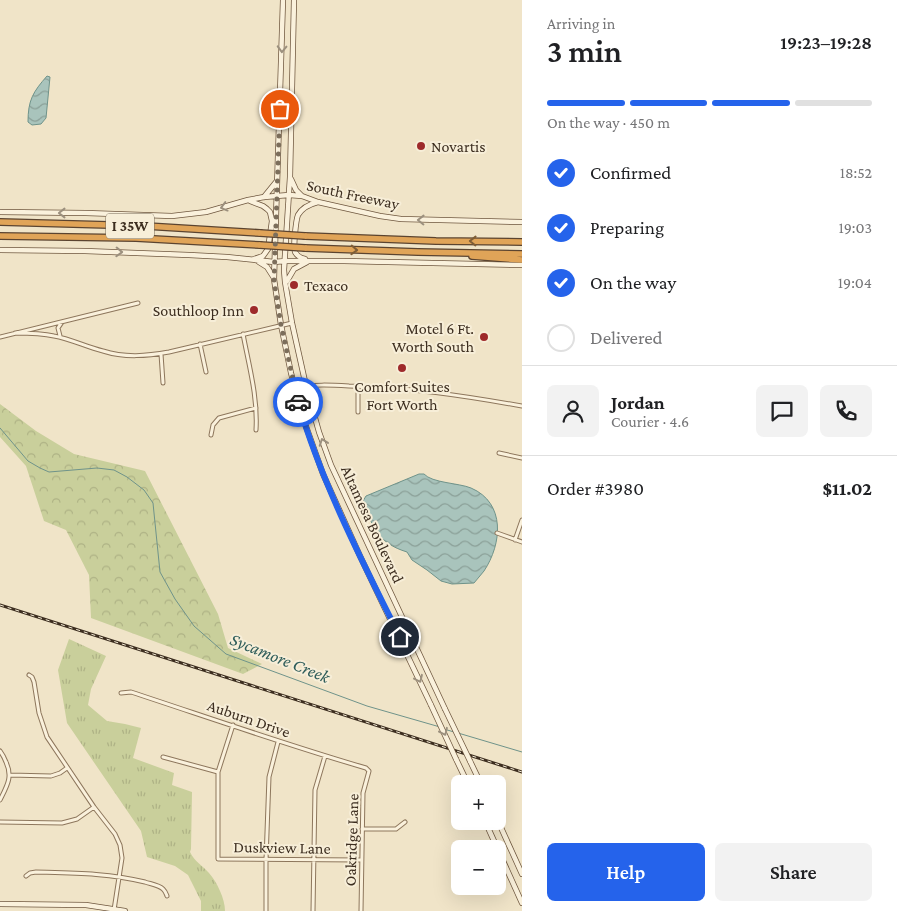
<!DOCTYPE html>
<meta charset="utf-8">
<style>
:root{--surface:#fff;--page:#f2f2f2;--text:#202124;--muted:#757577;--line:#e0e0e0;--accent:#2563eb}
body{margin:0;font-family:"Crimson Pro",serif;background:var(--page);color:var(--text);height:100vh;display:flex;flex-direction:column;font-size:19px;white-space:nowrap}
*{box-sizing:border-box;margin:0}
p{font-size:16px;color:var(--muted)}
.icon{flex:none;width:28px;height:28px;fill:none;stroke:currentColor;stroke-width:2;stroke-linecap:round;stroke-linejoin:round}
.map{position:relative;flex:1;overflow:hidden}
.details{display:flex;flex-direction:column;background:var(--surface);width:375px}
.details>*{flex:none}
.fabs{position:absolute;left:451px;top:775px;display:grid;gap:10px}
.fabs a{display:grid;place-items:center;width:55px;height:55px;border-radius:8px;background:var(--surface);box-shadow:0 5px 20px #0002;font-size:25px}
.pin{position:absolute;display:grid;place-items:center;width:42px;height:42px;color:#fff;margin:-21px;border:2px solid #fff;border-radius:50%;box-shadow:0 1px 5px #0007}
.courier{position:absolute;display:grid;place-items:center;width:50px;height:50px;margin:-25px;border:4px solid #2563eb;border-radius:50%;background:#fff;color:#222;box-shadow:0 1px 6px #0007}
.headline em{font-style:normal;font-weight:600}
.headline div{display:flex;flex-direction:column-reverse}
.headline{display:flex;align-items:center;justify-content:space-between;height:85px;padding:0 25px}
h1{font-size:32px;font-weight:600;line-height:38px}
.bar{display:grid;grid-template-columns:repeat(4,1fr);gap:8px 5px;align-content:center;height:60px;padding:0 25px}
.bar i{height:6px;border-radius:4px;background:var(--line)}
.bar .active{background:var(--accent)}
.bar p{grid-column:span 4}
.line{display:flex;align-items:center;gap:12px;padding:0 25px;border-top:1px solid var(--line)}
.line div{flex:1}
.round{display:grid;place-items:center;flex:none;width:52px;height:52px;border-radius:8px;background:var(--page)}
ol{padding:0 25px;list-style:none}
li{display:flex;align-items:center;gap:15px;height:55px}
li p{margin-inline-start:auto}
li .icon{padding:5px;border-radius:50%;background:var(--accent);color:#fff;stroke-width:4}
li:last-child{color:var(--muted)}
li i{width:28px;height:28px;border:2px solid var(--line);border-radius:50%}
.cta{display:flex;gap:10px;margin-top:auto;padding:10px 25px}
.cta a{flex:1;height:58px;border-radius:8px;background:var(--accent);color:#fff;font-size:20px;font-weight:600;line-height:58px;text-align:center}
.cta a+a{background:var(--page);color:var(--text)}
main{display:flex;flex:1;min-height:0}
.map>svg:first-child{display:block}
</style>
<main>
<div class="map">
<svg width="522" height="911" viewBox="0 0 522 911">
<defs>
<pattern id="grass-tufts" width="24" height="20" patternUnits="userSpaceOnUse" patternTransform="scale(1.25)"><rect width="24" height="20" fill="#c9cf9b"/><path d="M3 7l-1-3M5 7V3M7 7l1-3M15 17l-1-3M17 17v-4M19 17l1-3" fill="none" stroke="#aeb285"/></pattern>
<pattern id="forest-crowns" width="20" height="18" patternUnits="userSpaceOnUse" patternTransform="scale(1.25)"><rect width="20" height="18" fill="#c9cf9b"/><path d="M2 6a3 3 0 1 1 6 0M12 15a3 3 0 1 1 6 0" fill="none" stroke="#aeb285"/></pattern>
<pattern id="water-waves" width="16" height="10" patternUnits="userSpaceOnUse" patternTransform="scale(1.25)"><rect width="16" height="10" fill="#a9c4bc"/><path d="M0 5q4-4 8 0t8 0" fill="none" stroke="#8ba098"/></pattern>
</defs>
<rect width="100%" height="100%" fill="#f0e4c8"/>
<!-- grass -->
<path fill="url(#grass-tufts)" d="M69 639 106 656 91 689 88 705 107 721 125 724 141 728 133 758 174 773 172 785 192 792 191 849 190 852C195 862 202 865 209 873 217 882 225 899 225 911H201V901L188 875 175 866 147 857 141 831 67 723 58 670Z"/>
<!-- forest -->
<path fill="url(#forest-crowns)" d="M0 404 36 431 74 454 145 471 218 614 228 648 262 664 243 674 91 618 89 575 66 530 44 521 26 466 0 437Z"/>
<!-- water -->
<path fill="url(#water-waves)" stroke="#6f938a" d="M47 76 50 77 46 118 41 124 32 125 28 122C28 100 33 92 47 76Z
M419 474H424C432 483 459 483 471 488 506 503 502 544 484 571 481 575 477 579 474 583L452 584 441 581 427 570 412 560 407 552C378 543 373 528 363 501L366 496Z"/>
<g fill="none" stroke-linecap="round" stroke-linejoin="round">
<!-- stream -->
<path stroke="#6f938a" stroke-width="1" d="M0 428 28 461 40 468 49 472 97 468 114 470 127 477 144 490 153 503 160 572 175 599 194 626 226 654 367 706 440 727
M444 729 454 732
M458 733 522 752"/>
<defs>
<path id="street" d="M15 333C28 333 41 333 54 336 71 339 86 347 103 351 125 358 147 356 169 352L292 323
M243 334C249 366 258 397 256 430
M60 336 58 328 62 322
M0 337 138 303
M200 344 206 372
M161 354 163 383
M295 388C313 384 331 385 349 386 407 387 465 396 522 406
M358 412V386
M211 435 213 425 219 418 256 408
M499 453 522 458
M497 533 522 542
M515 540 522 520
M29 675 32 677 34 682 39 713 47 737 94 807 115 834 120 845 122 858 114 910
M121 693 131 692C210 718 287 745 366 768L369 771 363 793 361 911
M233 725 218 772V859L361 860
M0 751C3 755 4 757 6 762 13 777 7 786 0 800
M163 757 218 772
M10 775 51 776 60 773 67 768
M0 822 62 823 77 819 94 807
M362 829H396L405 822
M26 876 30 873 36 872C73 873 109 873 145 882 151 884 159 885 163 889 166 892 166 893 167 896
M266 911V860L269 777 278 742
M313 911 315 790 325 756"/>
<path id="secondary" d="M283 0 274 279 281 325 291 373 303 418 323 474 360 556 431 705
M294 0 290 177 284 270 285 282 292 323 306 386 319 432 331 465 445 709
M291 179 296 190 302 196
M264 197 277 181
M250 201 263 206 267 209 270 212 272 221 268 249 263 256 254 259
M0 212 86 213 172 216 206 212 248 200 264 197 289 195 302 196 318 202 380 216 401 219 522 222
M0 250 85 251 189 255 227 257 274 262 285 261H344L522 265
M305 259C301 258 297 256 295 252 293 247 296 220 298 215 302 208 310 204 318 202
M259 262 267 267 274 278
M287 281 294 269 307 262
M456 759 468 784
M470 761 481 784
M485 821 522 903
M498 821 522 874
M0 904 86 905 125 911"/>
<path id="highway" d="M0 222 146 226 260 233
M0 236 136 238 260 245
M305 236 436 241 522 242
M305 248 418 252 522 254
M472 256 522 260"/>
</defs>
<!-- street casing -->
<use href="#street" stroke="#8d765c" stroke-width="5"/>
<!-- secondary casing -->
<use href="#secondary" stroke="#6f573f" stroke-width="6"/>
<!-- highway casing -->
<use href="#highway" stroke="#5b4430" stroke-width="8"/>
<!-- street -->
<use href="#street" stroke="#faf1dc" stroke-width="3"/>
<!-- secondary -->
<use href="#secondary" stroke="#faf1dc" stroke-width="4.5"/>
<!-- highway -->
<use href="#highway" stroke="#e0a458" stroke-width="5.5"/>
<defs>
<path id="rail" d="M0 605 522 772"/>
</defs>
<!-- rail casing -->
<use href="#rail" stroke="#3d2e20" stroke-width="3"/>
<!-- rail -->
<use href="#rail" stroke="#f7eed8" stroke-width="1" stroke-dasharray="4" stroke-linecap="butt"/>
<defs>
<path id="secondary-bridge" d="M431 705 456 759
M445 709 470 761"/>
<path id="highway-bridge" d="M260 233 305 236
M260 245 305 248"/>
</defs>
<!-- secondary-bridge casing -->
<use href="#secondary-bridge" stroke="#6f573f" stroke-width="6" stroke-linecap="butt"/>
<!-- highway-bridge casing -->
<use href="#highway-bridge" stroke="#5b4430" stroke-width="8" stroke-linecap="butt"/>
<!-- secondary-bridge -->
<use href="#secondary-bridge" stroke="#faf1dc" stroke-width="4.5"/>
<!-- highway-bridge -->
<use href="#highway-bridge" stroke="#e0a458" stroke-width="5.5"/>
</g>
<!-- one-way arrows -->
<defs><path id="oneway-chevron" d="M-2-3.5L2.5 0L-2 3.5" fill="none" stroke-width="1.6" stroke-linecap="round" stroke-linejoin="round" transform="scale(1.25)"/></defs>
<g stroke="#9c907e">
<use href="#oneway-chevron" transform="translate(282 49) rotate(92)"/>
<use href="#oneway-chevron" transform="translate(224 207) rotate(165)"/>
<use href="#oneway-chevron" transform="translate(62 213) rotate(-180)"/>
<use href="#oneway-chevron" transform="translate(421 220) rotate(-179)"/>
<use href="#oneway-chevron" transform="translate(119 252) rotate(2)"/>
<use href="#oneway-chevron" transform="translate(323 442) rotate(-110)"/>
<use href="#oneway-chevron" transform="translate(419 679) rotate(65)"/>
<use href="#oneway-chevron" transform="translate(444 732) rotate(65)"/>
</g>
<g stroke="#7e5d36">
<use href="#oneway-chevron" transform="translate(473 241) rotate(-179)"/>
<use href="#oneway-chevron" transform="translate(354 250) rotate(2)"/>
</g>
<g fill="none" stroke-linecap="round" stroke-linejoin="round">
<!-- done -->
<path stroke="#7c6e5b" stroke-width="5" stroke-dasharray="0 9" d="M280 109 274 281 281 325 298 402"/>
<!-- route -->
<path stroke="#2563eb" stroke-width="6" d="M298 402C322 484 362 561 400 637"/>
</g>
<!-- markers -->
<g fill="#9e2a2b" stroke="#f7eed8" stroke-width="2">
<circle cx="421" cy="146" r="5"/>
<circle cx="294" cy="285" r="5"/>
<circle cx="254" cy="310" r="5"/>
<circle cx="484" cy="337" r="5"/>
<circle cx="402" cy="368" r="5"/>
</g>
<g text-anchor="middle" stroke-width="4" stroke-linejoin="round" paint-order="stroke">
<!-- shield labels -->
<rect fill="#f7eed8" stroke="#756857" stroke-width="1" x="106" y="213.5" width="48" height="25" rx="4"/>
<g font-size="15" font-weight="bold" fill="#3d2e20">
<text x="130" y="231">I 35W</text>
</g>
<!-- poi labels -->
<g font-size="16" fill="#3d2e20" stroke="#f7eed8" text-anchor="start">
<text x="431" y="152">Novartis</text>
<text x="304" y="291">Texaco</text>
<text x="244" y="316" text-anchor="end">Southloop Inn</text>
<text x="474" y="334" text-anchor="end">Motel 6 Ft.<tspan x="474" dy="18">Worth South</tspan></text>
<text x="402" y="392" text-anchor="middle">Comfort Suites<tspan x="402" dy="18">Fort Worth</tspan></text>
</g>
<!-- street labels -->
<g font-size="16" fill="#3d2e20" stroke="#f7eed8">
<text transform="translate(353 194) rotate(12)" y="6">South Freeway</text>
<text transform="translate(373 524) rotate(65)" y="6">Altamesa Boulevard</text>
<text transform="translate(249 718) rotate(19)" y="6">Auburn Drive</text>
<text transform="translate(351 840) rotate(-88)" y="6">Oakridge Lane</text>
<text transform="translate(282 847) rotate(1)" y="6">Duskview Lane</text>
</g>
<!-- water labels -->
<g font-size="18" font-style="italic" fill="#2f5d5a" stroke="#f7eed8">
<text transform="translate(280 658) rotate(22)" y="6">Sycamore Creek</text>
</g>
</g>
</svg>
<div class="fabs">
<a>+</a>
<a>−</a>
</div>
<div class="pin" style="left:280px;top:109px;background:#ea580c"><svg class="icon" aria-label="bag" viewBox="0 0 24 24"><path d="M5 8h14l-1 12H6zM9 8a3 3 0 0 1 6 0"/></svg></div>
<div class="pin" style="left:400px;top:637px;background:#1f2937"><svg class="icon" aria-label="home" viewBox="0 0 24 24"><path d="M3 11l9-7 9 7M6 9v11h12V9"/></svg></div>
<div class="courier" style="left:298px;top:402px"><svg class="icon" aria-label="car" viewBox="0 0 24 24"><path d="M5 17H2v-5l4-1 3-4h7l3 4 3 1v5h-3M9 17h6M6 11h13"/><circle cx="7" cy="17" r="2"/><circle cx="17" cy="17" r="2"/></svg></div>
</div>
<section class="details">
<div class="headline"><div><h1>3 min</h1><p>Arriving in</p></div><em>19:23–19:28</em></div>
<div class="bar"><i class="active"></i><i class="active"></i><i class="active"></i><i></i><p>On the way · 450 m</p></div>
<ol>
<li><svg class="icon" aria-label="check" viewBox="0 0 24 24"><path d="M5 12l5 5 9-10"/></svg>Confirmed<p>18:52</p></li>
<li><svg class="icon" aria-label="check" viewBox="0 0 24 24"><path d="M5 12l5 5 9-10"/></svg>Preparing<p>19:03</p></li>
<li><svg class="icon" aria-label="check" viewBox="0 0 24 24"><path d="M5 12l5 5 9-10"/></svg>On the way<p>19:04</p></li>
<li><i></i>Delivered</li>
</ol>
<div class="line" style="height:90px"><a class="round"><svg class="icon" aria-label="person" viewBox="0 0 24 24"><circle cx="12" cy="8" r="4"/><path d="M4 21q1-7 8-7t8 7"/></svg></a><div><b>Jordan</b><p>Courier · 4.6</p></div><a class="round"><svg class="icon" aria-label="chat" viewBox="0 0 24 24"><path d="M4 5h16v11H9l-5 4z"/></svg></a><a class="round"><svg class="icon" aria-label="phone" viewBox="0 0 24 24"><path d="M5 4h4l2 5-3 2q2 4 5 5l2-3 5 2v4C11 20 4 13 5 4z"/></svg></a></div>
<div class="line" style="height:65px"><div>Order #3980</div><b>$11.02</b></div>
<div class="cta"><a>Help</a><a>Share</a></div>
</section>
</main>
